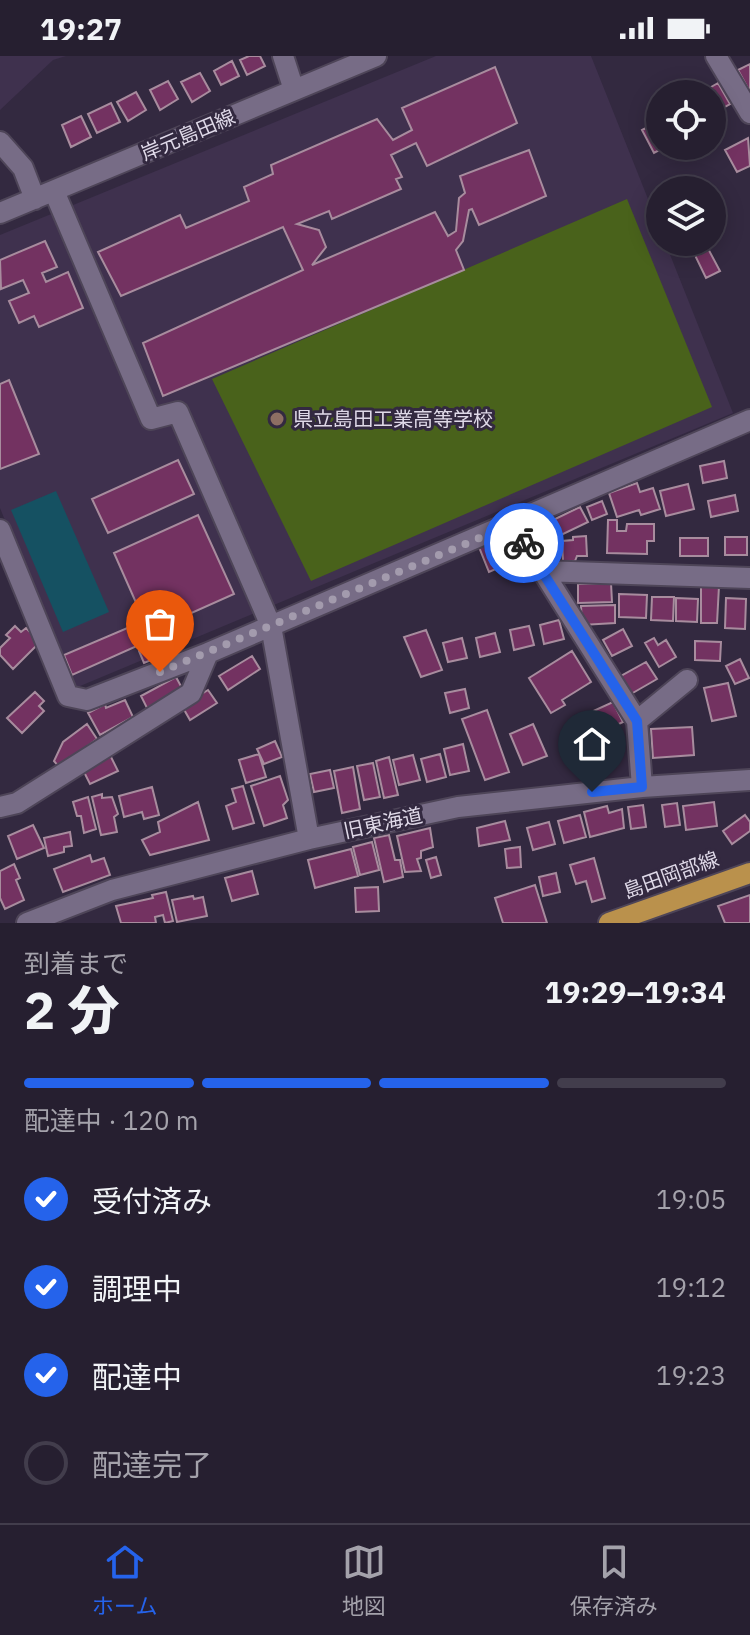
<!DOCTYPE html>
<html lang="ja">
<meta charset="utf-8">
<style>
:root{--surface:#261f30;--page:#322c3c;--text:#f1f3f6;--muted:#a4a2ab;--line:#423d4c;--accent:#2563eb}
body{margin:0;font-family:"IBM Plex Sans","Noto Sans JP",sans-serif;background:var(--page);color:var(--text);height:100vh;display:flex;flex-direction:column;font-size:30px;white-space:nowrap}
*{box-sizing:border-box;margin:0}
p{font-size:26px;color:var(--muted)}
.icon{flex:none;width:44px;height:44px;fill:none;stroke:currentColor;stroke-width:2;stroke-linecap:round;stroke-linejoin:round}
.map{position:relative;height:867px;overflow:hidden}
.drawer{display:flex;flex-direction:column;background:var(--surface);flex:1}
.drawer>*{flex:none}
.buttons{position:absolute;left:646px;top:24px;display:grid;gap:16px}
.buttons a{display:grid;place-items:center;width:80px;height:80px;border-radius:50%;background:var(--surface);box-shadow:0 4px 20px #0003,0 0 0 2px var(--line);font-size:40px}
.pin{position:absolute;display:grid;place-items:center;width:68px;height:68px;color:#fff;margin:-82px -34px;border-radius:50% 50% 50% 0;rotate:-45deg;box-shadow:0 0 8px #0007}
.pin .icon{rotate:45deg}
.courier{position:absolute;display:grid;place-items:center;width:80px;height:80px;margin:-40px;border:6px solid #2563eb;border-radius:50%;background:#fff;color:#222;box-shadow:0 2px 10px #0007}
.headline em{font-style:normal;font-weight:800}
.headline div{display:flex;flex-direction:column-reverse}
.headline{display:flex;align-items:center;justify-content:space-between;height:136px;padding:0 24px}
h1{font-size:52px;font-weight:800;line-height:60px}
.bar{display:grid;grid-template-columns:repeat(4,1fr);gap:12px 8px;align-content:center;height:96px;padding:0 24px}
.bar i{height:10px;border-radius:6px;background:var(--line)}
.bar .active{background:var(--accent)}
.bar p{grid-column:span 4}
ol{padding:0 24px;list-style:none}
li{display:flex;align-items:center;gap:24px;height:88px}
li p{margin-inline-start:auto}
li .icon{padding:8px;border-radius:50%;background:var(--accent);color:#fff;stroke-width:4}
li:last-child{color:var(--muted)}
li i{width:44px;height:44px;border:4px solid var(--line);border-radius:50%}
.status{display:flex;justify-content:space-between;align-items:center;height:56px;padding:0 40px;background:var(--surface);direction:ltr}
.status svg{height:22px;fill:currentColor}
.dock{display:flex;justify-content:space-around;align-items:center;height:112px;border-top:2px solid var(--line);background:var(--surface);font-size:22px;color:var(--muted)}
.dock a{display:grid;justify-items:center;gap:4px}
.dock .active{color:var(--accent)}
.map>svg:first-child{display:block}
</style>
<div class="status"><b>19:27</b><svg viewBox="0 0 49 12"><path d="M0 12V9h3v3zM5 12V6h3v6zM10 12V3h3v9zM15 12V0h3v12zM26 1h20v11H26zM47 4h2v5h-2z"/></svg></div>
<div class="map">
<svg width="750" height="867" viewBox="0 0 750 867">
<rect width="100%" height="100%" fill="#332940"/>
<!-- built -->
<path fill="#3f314e" d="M0 0H66L53 4 0 54Z
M436 0H591L660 173V186H665L733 357 73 633 0 452V179Z"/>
<!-- green -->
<path fill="#49621b" d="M627 143 712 351 311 525 212 323Z"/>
<!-- water -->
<path fill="#155162" d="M56 435 109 556 63 576 11 454Z"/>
<!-- building -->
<path fill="#733261" stroke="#a88c9e" stroke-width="2" d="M249 0H260L265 10 247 19 240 4Z
M232 5 239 20 221 29 214 15Z
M750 8V36L738 14Z
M495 11 517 67 427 110 416 87 391 99 402 121 396 123 401 133 332 163 329 155 297 168 319 174 326 191 312 209 435 156 448 180 456 175 459 142 465 137 460 120 529 94 546 140 479 169 472 153 469 154 463 185 456 194 464 214 163 340 143 287 303 214 283 171 121 240 98 196 180 159 186 172 249 145 244 131 273 118 271 109 377 63 393 84 412 74 402 52Z
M200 17 210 35 192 46 181 26Z
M168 25 178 43 160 54 150 34Z
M718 27 730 48 712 58V38H699Z
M136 36 146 54 128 65 117 46Z
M111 47 120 66 97 77 88 58Z
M81 60 91 81 71 91 62 69Z
M660 65V90H667L654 97 642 74Z
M748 82 750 110 737 116 725 94Z
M45 185 57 211 42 217 46 226 68 216 83 252 39 271 34 260 19 267 9 245 29 237 23 224 1 233 0 204Z
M705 187 720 215 706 222 692 193Z
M9 324 39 398 0 413V328Z
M178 404 194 438 108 477 92 443Z
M724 405 727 422 703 427 700 410Z
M637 427 640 436 653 432 660 453 641 459 639 454 617 461 609 437Z
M688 428 694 453 666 460 660 435Z
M735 439 738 455 711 461 708 445Z
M602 445 607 458 592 464 587 451Z
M580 451 588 466 559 480 551 465Z
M198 459 234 538 149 576 114 497Z
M608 464H617V475H626L627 468H654V485H647V498L607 497Z
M542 466 553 485 538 495 526 477Z
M508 479 510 484 515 482 522 499 509 504 510 507 489 516 479 491Z
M586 480 587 500H577L575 505H563L562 485 573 484V481Z
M725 481H747V499H725Z
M680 482H708V500H680Z
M611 527 612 546 578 547V528Z
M701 529 719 530 717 567H701Z
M619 538 647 539 646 562 619 561Z
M652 541H674L673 565 651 564Z
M676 542 698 543 697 566 676 565Z
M726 542 746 543 745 573 725 572Z
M615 549V567L582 569 581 550Z
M559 564 564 583 544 588 540 569Z
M15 570 21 576 26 572 40 586 13 613 0 599V592L10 582 6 579Z
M132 570 139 583 136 586 137 590 72 619 64 599Z
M529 570 534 589 514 594 510 574Z
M623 573 632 590 612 600 603 584Z
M426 574 442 614 421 621 404 581Z
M495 577 500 596 480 601 476 582Z
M175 579 181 592 144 607 139 595Z
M462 582 467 602 448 606 443 587Z
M654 582 658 589 666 584 676 601 659 611 645 587Z
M695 585 721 586 720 605 695 604Z
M572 595 591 626 562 644 565 649 551 657 529 622Z
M252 600 260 613 228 634 219 620Z
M740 603 749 622 735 628 726 610Z
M646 606 657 623 631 638 621 620Z
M176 621 183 634 147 652 141 640Z
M728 627 736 660 712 665 704 632Z
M465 633 469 652 450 657 445 637Z
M208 634 217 647 190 664 182 650Z
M35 636 44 645 39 650 44 655 22 677 7 662Z
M125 644 133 661 100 679 88 657 105 648 106 652Z
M613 646 623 666 610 672 616 684 605 689 589 657Z
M487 654 509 716 485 724 462 663Z
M87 668 97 683 59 711 54 705 63 686Z
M533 668 547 700 523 709 510 678Z
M692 671 694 699 653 702 651 673Z
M275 685 282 701 264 708 257 693Z
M463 688 469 715 450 719 444 693Z
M108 695 118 715 90 728 80 708Z
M259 698 266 721 246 727 239 704Z
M440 698 446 721 427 726 421 703Z
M413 699 420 724 399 729 393 704Z
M389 701 398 739 384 742 376 705Z
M373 707 380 741 364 744 357 710Z
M353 711 360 753 342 757 334 715Z
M330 714 334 732 314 736 310 718Z
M280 720 288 744 283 749 287 762 264 770 251 730Z
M243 730 254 767 233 773 226 750 236 746 232 733Z
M152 731 159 759 144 763 142 756 124 761 119 740Z
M102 738V742L112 741 118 758 114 761 117 776 101 779 92 741Z
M88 741 96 773 84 777 81 760H77L73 746Z
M198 746 209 784 150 799 142 784 160 776 158 766Z
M714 746 717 770 686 774 683 750Z
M677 747 680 769 665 771 662 749Z
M643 749 646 771 631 773 628 751Z
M607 750 609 757 622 753 624 772 590 781 584 756Z
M580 759 586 781 564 787 558 765Z
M745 759 750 766V775L732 788 723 775Z
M505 765 510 784 479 790 477 772Z
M549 766 555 788 533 794 527 772Z
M33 769 44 792 17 803 8 780Z
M430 772 433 791 421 795V802L417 803 421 815 405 816 397 780Z
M70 776 72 790 64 791V796L48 800 44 782Z
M389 779 395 804H400L403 821 384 826 374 782Z
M372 786 379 814 360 819 353 791Z
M520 791 521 811 507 812 505 793Z
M351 793 358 820 315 832 308 804Z
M90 799 92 806 104 802 110 819 63 836 54 813Z
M436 801 441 819 431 822 426 804Z
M594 802 605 842 592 846 586 825 576 828 570 809Z
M14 808 20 822 16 824 24 844 5 853 0 842V815Z
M252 815 258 838 232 845 225 822Z
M556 817 560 836 543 840 539 821Z
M535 829 547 867H503L495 842Z
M378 831 379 855 356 856 355 832Z
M166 836 173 865 165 867 163 859 155 861 156 867H121L116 850 153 842 152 839Z
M750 839V867H725L718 850Z
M193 840 194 843 203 841 207 860 177 866 172 844Z"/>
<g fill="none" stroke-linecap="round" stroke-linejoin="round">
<defs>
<path id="minor" d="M283 0 294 34
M716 0 750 57
M0 86 23 112 35 143
M54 135 151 363 178 356 271 570 309 783
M0 157 376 0
M513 468 637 665 642 731
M0 474 68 640 87 644 208 597 750 364
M541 515 750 522
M637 665 687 624
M0 751 17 747 191 637 208 597
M27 867 112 834 309 783 458 751 642 731 750 724"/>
<path id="major" d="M609 867 750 817"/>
</defs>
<!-- minor casing -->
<use href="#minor" stroke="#4e4558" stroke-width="24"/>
<!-- major casing -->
<use href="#major" stroke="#4e4558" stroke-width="24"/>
<!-- minor -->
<use href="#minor" stroke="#776c86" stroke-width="20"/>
<!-- major -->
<use href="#major" stroke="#ba914c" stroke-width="20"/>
</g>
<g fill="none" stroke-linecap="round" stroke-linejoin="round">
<!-- done -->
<path stroke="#a39bad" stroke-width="8" stroke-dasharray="0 14.4" d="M160 616 513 468 524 487"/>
<!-- route -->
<path stroke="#2563eb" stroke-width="10" d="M524 487 637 665 642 731 592 736"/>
</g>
<!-- markers -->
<circle fill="#8d6e63" stroke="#332940" stroke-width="3" cx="277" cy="363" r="8"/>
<g text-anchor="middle" stroke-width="6" stroke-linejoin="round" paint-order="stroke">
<!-- street labels -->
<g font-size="20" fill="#dfd9e8" stroke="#332940">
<text transform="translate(188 79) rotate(-23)" y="7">岸元島田線</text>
<text transform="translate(383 767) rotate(-12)" y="7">旧東海道</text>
<text transform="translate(671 819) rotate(-20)" y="7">島田岡部線</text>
</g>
<!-- poi labels -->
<g font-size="20" fill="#dfd9e8" stroke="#332940" text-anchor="start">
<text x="293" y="370">県立島田工業高等学校</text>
</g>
</g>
</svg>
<div class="buttons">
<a><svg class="icon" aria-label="locate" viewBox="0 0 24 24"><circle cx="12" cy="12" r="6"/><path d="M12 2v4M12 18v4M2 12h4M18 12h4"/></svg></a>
<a><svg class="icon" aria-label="layers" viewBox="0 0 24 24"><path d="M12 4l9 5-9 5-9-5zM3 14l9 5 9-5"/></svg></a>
</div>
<div class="pin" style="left:160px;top:616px;background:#ea580c"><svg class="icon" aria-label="bag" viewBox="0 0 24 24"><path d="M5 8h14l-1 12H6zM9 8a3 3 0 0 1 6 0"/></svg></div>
<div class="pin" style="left:592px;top:736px;background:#1f2937"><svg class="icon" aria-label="home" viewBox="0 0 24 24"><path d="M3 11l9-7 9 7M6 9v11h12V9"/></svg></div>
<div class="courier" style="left:524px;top:487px"><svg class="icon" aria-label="bike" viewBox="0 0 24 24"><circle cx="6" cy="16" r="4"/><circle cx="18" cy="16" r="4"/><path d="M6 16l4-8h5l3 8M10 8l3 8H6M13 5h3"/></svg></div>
</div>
<section class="drawer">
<div class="headline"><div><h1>2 分</h1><p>到着まで</p></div><em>19:29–19:34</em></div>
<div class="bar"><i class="active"></i><i class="active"></i><i class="active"></i><i></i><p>配達中 · 120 m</p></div>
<ol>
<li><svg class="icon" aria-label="check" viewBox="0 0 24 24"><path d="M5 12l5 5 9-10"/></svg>受付済み<p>19:05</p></li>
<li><svg class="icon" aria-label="check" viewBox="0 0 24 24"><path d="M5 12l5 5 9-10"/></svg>調理中<p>19:12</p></li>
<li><svg class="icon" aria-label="check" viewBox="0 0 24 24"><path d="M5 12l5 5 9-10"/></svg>配達中<p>19:23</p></li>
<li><i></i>配達完了</li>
</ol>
</section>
<nav class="dock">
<a class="active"><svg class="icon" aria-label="home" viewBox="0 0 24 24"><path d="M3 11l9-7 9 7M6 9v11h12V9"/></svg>ホーム</a>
<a><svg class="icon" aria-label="map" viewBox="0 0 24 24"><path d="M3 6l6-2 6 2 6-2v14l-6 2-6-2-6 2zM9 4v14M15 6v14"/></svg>地図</a>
<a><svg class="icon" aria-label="saved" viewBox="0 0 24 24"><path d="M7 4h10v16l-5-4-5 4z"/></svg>保存済み</a>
</nav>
